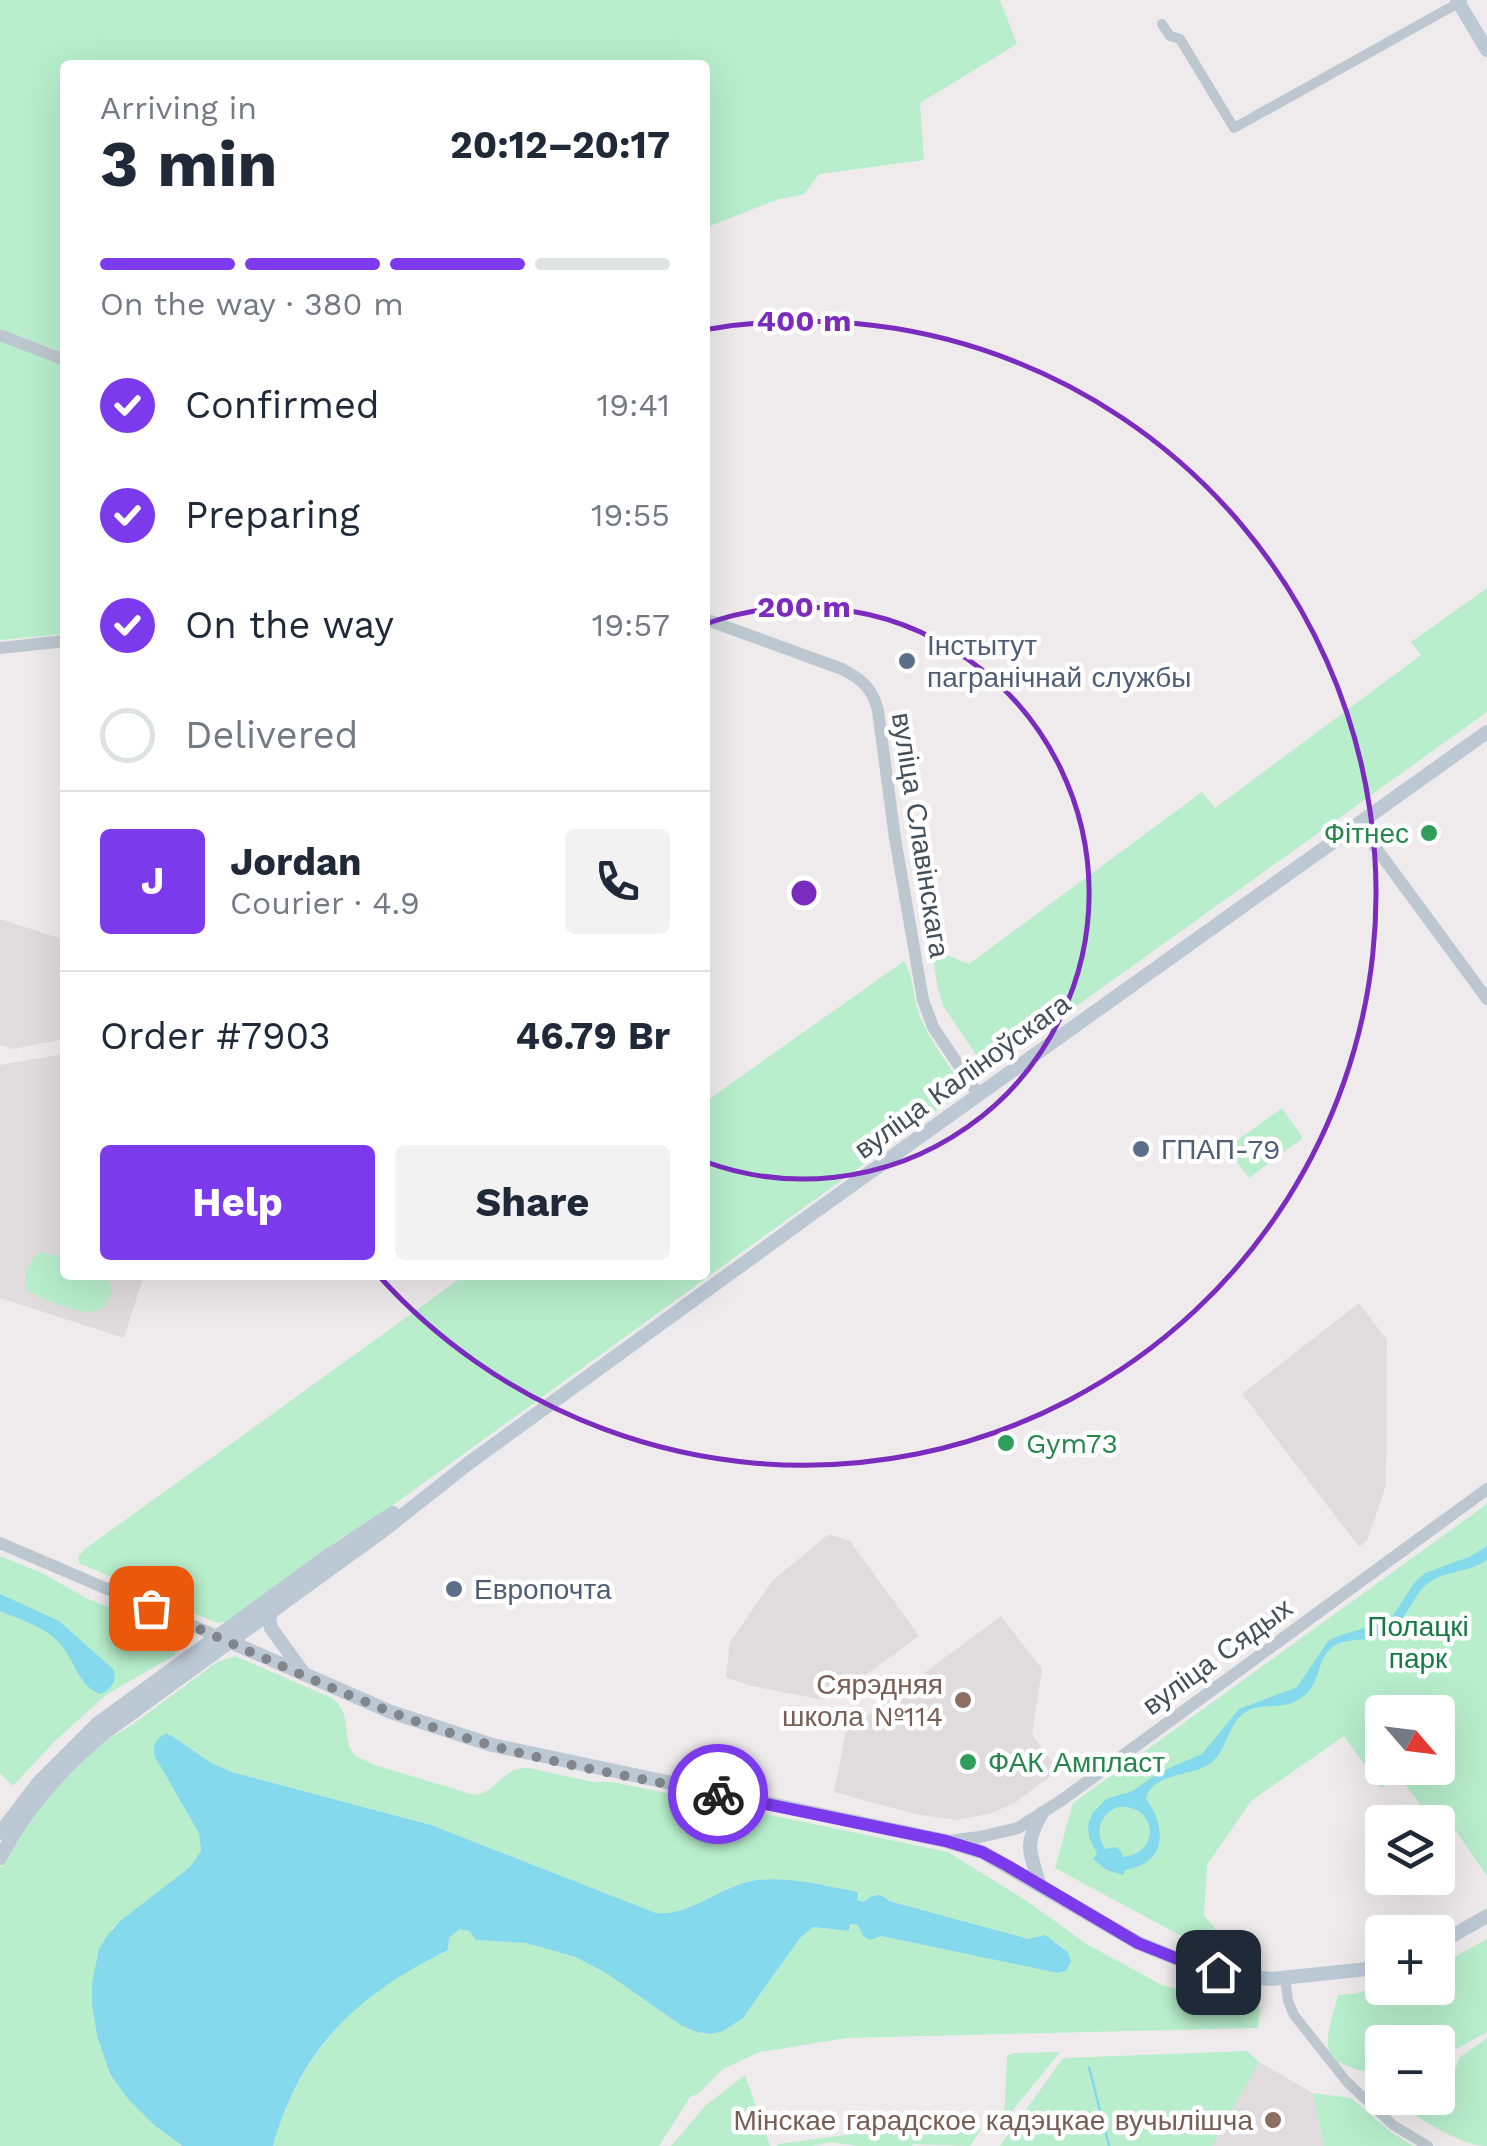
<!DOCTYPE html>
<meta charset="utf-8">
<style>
:root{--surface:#fff;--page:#f2f2f3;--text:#1f2937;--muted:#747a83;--line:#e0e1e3;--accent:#7c3aed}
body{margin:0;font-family:"Work Sans",sans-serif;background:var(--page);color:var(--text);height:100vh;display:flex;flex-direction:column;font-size:38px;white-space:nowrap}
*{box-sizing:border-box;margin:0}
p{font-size:32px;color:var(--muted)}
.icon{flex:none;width:55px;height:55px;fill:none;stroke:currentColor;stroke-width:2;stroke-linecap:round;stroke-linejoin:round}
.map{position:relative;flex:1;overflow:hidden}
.drawer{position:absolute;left:60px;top:60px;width:650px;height:1220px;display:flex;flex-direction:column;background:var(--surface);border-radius:10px;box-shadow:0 10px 40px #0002}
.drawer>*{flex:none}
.needle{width:65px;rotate:118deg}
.fabs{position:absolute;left:1365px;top:1695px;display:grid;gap:20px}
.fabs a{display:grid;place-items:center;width:90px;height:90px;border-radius:10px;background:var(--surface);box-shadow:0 10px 40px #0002;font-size:50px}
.pin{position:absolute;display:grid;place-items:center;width:85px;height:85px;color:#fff;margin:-42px;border-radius:20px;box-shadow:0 5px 15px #0006}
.courier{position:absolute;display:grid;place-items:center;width:100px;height:100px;margin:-50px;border:8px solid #7c3aed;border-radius:50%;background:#fff;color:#222;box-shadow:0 2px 12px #0007}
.headline em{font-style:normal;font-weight:700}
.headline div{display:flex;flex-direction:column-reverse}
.headline{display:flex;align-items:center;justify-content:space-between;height:170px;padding:0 40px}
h1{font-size:65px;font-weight:700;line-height:75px}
.bar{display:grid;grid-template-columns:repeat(4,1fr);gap:15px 10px;align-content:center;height:120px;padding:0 40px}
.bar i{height:12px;border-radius:8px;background:var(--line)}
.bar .on{background:var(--accent)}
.bar p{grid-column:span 4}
.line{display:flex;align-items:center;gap:25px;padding:0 40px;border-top:2px solid var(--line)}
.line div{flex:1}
.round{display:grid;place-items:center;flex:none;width:105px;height:105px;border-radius:10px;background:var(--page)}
ol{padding:0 40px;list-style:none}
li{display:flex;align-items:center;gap:30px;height:110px}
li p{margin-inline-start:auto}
li .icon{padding:10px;border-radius:50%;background:var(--accent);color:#fff;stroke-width:4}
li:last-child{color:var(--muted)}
li i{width:55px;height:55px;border:5px solid var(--line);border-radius:50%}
.primary-button{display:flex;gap:20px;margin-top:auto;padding:20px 40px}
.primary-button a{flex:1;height:115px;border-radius:10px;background:var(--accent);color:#fff;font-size:40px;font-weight:700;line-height:115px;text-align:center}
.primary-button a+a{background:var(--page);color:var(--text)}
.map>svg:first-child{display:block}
</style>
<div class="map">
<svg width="1487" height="2146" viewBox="0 0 1487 2146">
<rect width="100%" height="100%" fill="#efebec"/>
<!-- education -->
<path fill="#e0dcde" d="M0 919 65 940V1039L13 1049 0 1045Z
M65 1054V1275H144L124 1338 0 1298V1065Z
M1359 1303 1387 1340 1386 1485 1367 1541 1359 1547 1242 1394Z
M829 1534 850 1541 919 1636 846 1689 824 1700 751 1686 726 1677 730 1642 773 1580Z
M1001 1616 1042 1669 1032 1735 1058 1770 1016 1802 992 1813 957 1820 915 1814 834 1792 846 1731Z
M1259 2062 1313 2093 1324 2146H1212Z"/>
<!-- green -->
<path fill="#b8eecc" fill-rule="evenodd" d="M0 0H1000L1017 44 920 103 924 160 819 174 804 194 776 200 705 228V65H65V353L0 329Z
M0 341 65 366V634L0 640Z
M1487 588V712L997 1063 988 1067 983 1065 943 1006 937 984 932 949 969 964 1202 792 1215 808 1421 655 1411 642Z
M904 961C914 975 913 1003 922 1021 932 1043 947 1063 960 1082 960 1090 961 1091 955 1097 945 1108 932 1112 920 1119 900 1129 882 1145 868 1161L371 1521 341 1538 227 1621 218 1623 212 1621 79 1563 78 1557 85 1549 465 1275H705V1102Z
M1282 1108 1303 1138 1249 1178 1227 1148Z
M39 1252 65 1258V1275H106L112 1289C109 1298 108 1305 99 1310 82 1317 41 1299 26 1289 23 1272 27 1265 39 1252Z
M1487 1504V1876L1451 1824 1438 1832V1822H1432L1399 1775 1381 1788 1344 1736 1251 1801 1207 1865 1204 1915 1231 1949 1198 1945 1055 1868 1073 1803ZM1382 1712H1438V1768H1382Z
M0 1556 44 1574 86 1598 176 1635 175 1655 106 1695 56 1740 13 1786 0 1773Z
M235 1656 332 1698C355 1714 339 1743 357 1757 358 1757 372 1763 372 1764L474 1795C499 1792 502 1766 529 1768L593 1782H613L948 1852 1027 1901 1088 1945 1164 1986 1260 2006 1258 2028 846 2038 760 2052 723 2069 698 2094 690 2097 659 2146H273C291 2080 330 2024 386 1984 405 1970 427 1961 448 1950L449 1938 460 1929 469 1931 476 1940 526 1943 575 1957 606 1973 682 2026 704 2034 723 2031 743 2018 800 1938 813 1927 848 1931 850 1924 859 1925 863 1936H881L1058 1973 1064 1972 1068 1952C1052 1939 1050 1935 1029 1939L889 1901C881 1892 873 1893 865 1902L856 1900 858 1892C819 1886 778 1872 739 1884 712 1893 686 1916 656 1913L431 1825 232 1772 213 1764 172 1736 157 1740 154 1753 199 1833 201 1851 190 1867 112 1928 92 1983V2004L97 2036 110 2075 154 2125 181 2146H0V1868L15 1841 47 1797 99 1745 133 1724 217 1662Z
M1487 1939V2032L1438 2059V2042H1382V2075C1317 2062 1322 2053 1338 1995L1353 1994 1382 1986 1438 1988V1966Z
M1487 2038V2146C1459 2146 1414 2115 1391 2099L1438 2098V2079L1456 2067 1460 2057Z
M1247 2051 1259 2062 1212 2146H1000L1063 2058Z
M1060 2052 1004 2121 1007 2056 1013 2053Z
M745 2075 770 2146H671L705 2106Z
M1313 2093 1351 2098 1391 2132 1413 2146H1324Z
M890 2129H981L970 2146 913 2144 912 2146H857L831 2142 812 2146H778V2144Z"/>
<!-- water -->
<path fill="#84d9ec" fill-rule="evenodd" d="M1487 1546V1560C1468 1573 1447 1570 1430 1582 1411 1594 1410 1619 1386 1634 1370 1643 1350 1636 1334 1646 1313 1660 1325 1686 1296 1701 1279 1710 1260 1702 1244 1713 1227 1726 1227 1751 1210 1764 1191 1777 1152 1772 1146 1799 1167 1827 1167 1864 1125 1870L1123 1875 1107 1870 1093 1859 1097 1854 1089 1837 1088 1825 1092 1814 1106 1799 1133 1791 1158 1773 1202 1754 1239 1709 1297 1687 1328 1641 1341 1635 1385 1622 1392 1617 1414 1583 1425 1573 1469 1557ZM1118 1807C1157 1804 1162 1853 1123 1857L1120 1850 1116 1847 1105 1849C1094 1832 1099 1815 1118 1807Z
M0 1594 59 1621 113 1669C118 1680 111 1689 101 1694 81 1689 74 1661 62 1646 47 1627 21 1620 0 1611Z
M166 1734 172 1736 213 1764 232 1772 431 1825 656 1913C688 1916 716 1890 747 1882 783 1874 823 1886 858 1892L857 1900 864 1902C872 1894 881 1892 889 1901L1029 1939 1045 1935 1068 1952 1071 1961 1066 1971 1058 1973 881 1936 870 1940 863 1936 858 1925 850 1924 849 1931 813 1927 800 1938 743 2018 723 2031 710 2034 697 2032 682 2026 606 1973 575 1957 526 1943 476 1940 469 1931 460 1929 449 1938 448 1950C358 1994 301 2047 273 2146H182L154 2125 128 2099 110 2074 97 2036 92 2005V1983L99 1949 106 1937 120 1921 190 1867 201 1851 199 1833 155 1757C152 1747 155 1738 166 1734Z"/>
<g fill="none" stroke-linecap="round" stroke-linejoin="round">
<!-- stream -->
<path stroke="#84d9ec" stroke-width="2.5" d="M1089 2067 1109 2146"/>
<!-- minor -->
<path stroke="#bcc7cf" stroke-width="10" d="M1162 24 1170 36 1180 39 1234 128 1462 1
M1285 1978 1288 2001 1294 2015 1347 2082 1393 2125 1428 2146"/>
<!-- tertiary -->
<path stroke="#bcc7cf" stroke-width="12" d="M0 335 65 360
M705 619 842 669C862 679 873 689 878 711L895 838 923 1000 933 1027 978 1094
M0 648 65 641
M1359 825 1487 999
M0 1543 217 1636
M948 1841 980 1837 1018 1828 1062 1800 1487 1489"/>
<!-- secondary -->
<path stroke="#bcc8d4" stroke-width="14" d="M1457 0 1487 50
M273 1610 269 1617 271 1628 302 1671
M217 1636 391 1712 492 1745 946 1841 982 1852 1138 1943 1198 1967 1240 1976 1272 1979 1367 1969 1382 1964
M0 1833 38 1783 97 1724 329 1555 393 1513
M0 1858C25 1810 61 1769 103 1734L384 1530 469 1463 827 1203 1487 732
M1040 1886C1030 1851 1023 1846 1042 1813
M1438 1944 1487 1916"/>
</g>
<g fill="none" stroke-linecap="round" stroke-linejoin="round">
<!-- done -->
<path stroke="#80868c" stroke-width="10" stroke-dasharray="0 18" d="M151 1608C255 1652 356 1704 463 1737 546 1763 634 1777 718 1794"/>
<!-- route -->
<path stroke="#7c3aed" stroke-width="12" d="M718 1794 946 1841 982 1852 1008 1866 1138 1943 1198 1967 1218 1972"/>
</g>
<!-- distance rings -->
<g fill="none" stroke="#7b2cbf" stroke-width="5">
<path d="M706 624A286 286 0 1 1 706 1162"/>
<path d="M710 329A572 572 0 1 1 379 1276"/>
</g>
<!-- markers -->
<g fill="#5c6f8a" stroke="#fff" stroke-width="4">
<circle cx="907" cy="661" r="10"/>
<circle cx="1141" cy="1149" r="10"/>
<circle cx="454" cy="1589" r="10"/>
</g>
<g fill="#2e9e5b" stroke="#fff" stroke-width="4">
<circle cx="1429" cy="833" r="10"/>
<circle cx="1006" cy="1443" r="10"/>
<circle cx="968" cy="1762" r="10"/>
</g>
<g fill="#8d6e63" stroke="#fff" stroke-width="4">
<circle cx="963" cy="1700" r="10"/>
<circle cx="1273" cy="2120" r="10"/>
</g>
<g text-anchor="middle" stroke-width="9" stroke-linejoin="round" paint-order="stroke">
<!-- service labels -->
<g font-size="28" fill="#4e5e75" stroke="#fff" text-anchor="start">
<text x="927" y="655">Інстытут<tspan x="927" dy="32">пагранічнай службы</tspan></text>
<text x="1161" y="1159">ГПАП-79</text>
<text x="474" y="1599">Европочта</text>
</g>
<!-- leisure labels -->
<g font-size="28" fill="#27864d" stroke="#fff" text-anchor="start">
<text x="1409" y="843" text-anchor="end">Фітнес</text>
<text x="1026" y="1453">Gym73</text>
<text x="988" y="1772">ФАК Ампласт</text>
</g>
<!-- street labels -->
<g font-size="28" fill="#445059" stroke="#fff">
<text transform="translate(921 835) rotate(81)" y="10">вуліца Славінскага</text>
<text transform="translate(962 1076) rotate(-36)" y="10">вуліца Каліноўскага</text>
<text transform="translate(1217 1656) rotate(-36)" y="10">вуліца Сядых</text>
</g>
<!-- park labels -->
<g font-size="28" fill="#157a45" stroke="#fff">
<text x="1418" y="1636">Полацкі<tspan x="1418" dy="32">парк</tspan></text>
</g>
<!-- education labels -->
<g font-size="28" fill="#785e54" stroke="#fff" text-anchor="end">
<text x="943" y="1694">Сярэдняя<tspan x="943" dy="32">школа №114</tspan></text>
<text x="1253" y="2130">Мінскае гарадское кадэцкае вучылішча</text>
</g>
</g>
<circle cx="804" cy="893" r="15" fill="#7b2cbf" stroke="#fff" stroke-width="5"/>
<g font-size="30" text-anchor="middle" font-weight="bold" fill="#7b2cbf" stroke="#fff" stroke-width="9" stroke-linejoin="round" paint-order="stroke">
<text x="804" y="331">400 m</text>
<text x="804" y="617">200 m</text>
</g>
</svg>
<div class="fabs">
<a><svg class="needle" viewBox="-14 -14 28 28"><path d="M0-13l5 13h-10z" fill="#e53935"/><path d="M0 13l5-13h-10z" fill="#747a83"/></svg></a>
<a><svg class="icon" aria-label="layers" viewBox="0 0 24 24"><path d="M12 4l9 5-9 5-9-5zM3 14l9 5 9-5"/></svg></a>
<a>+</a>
<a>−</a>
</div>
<div class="pin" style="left:151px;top:1608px;background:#ea580c"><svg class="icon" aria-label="bag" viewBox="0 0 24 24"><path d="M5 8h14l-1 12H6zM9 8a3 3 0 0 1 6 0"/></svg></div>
<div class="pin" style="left:1218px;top:1972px;background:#1f2937"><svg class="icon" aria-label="home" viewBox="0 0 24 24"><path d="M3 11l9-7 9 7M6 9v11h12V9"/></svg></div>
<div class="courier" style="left:718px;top:1794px"><svg class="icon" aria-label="bike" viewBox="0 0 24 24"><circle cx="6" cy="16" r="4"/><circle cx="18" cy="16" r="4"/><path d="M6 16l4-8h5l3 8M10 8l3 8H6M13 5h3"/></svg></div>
<section class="drawer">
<div class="headline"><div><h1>3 min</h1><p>Arriving in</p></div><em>20:12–20:17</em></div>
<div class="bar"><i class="on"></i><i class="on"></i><i class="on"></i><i></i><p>On the way · 380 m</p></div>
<ol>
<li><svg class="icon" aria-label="check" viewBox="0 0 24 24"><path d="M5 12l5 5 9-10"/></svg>Confirmed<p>19:41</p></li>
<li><svg class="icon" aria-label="check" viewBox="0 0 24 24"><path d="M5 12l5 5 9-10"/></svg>Preparing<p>19:55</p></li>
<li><svg class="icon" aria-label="check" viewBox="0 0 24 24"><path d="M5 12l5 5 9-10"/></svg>On the way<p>19:57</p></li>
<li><i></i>Delivered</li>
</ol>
<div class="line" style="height:180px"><b class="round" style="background:var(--accent);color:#fff">J</b><div><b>Jordan</b><p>Courier · 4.9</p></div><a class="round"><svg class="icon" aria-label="phone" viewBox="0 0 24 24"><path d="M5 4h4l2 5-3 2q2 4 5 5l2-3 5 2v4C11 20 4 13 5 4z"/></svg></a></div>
<div class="line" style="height:130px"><div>Order #7903</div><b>46.79 Br</b></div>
<div class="primary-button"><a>Help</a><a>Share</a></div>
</section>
</div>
